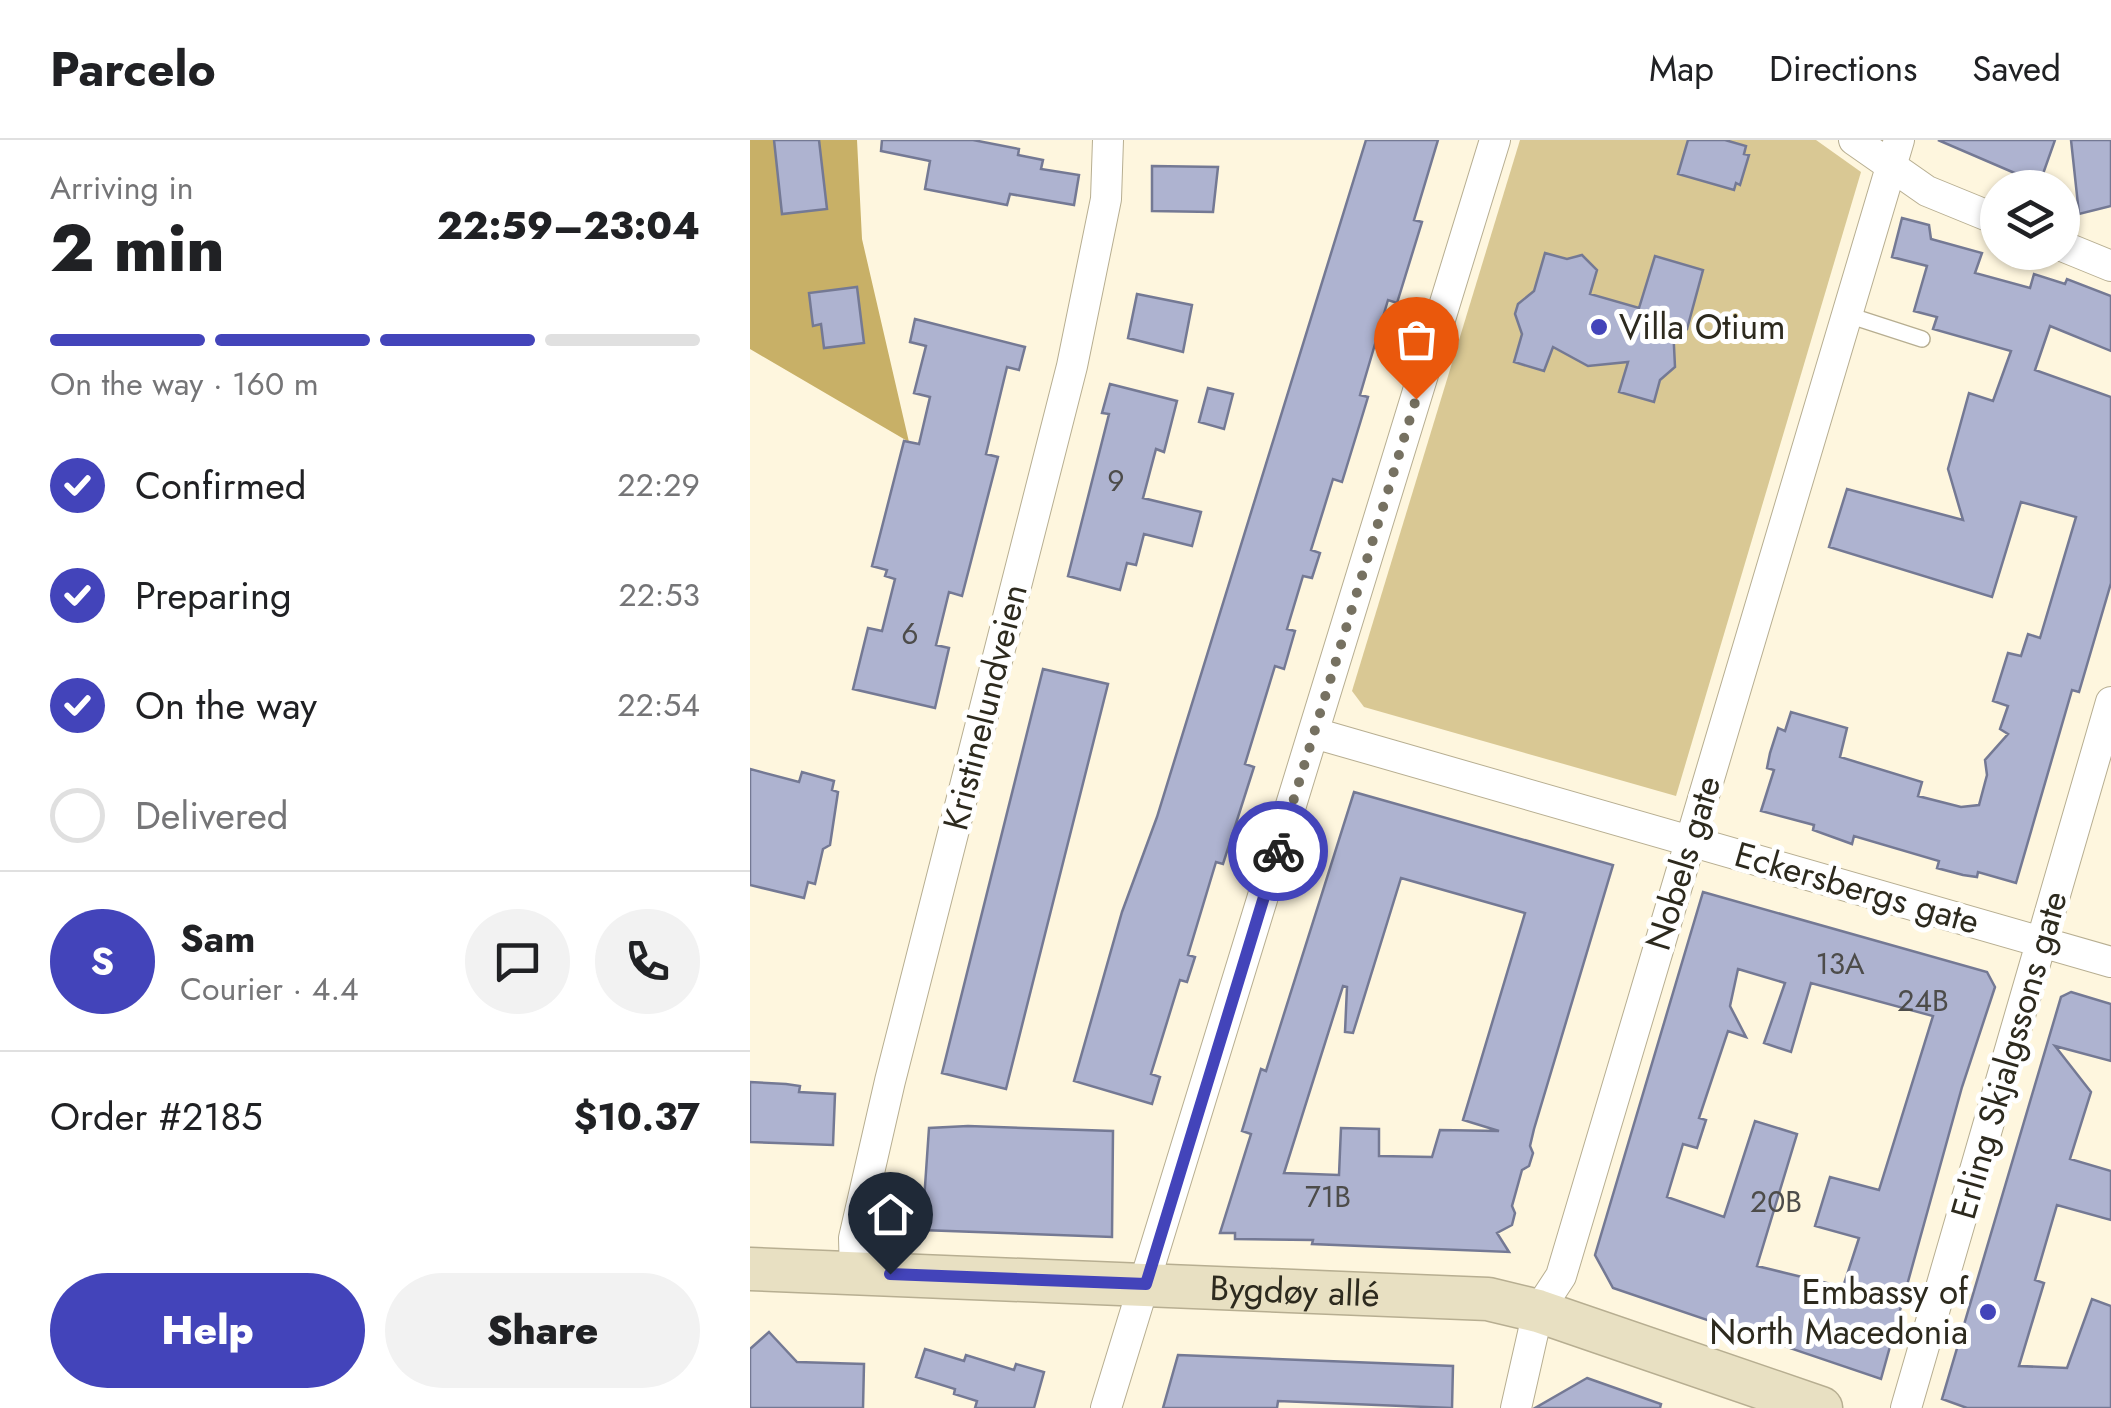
<!DOCTYPE html>
<meta charset="utf-8">
<style>
:root{--surface:#fff;--page:#f2f2f2;--text:#202124;--muted:#757577;--line:#e0e0e0;--accent:#4344ba}
body{margin:0;font-family:Jost,sans-serif;background:var(--page);color:var(--text);height:100vh;display:flex;flex-direction:column;font-size:38px;white-space:nowrap}
*{box-sizing:border-box;margin:0}
p{font-size:32px;color:var(--muted)}
.icon{flex:none;width:55px;height:55px;fill:none;stroke:currentColor;stroke-width:2;stroke-linecap:round;stroke-linejoin:round}
.map{position:relative;flex:1;overflow:hidden}
.panel{display:flex;flex-direction:column;background:var(--surface);width:750px}
.panel>*{flex:none}
.fabs{position:absolute;left:1230px;top:30px;display:grid;gap:20px}
.fabs a{display:grid;place-items:center;width:100px;height:100px;border-radius:50%;background:var(--surface);box-shadow:0 2px 8px #0004;font-size:50px}
.pin{position:absolute;display:grid;place-items:center;width:85px;height:85px;color:#fff;margin:-102px -42px;border-radius:50% 50% 50% 0;rotate:-45deg;box-shadow:0 0 10px #0007}
.pin .icon{rotate:45deg}
.courier{position:absolute;display:grid;place-items:center;width:100px;height:100px;margin:-50px;border:8px solid #4344ba;border-radius:50%;background:#fff;color:#222;box-shadow:0 2px 12px #0007}
.summary em{font-style:normal;font-weight:800}
.summary div{display:flex;flex-direction:column-reverse}
.summary{display:flex;align-items:center;justify-content:space-between;height:170px;padding:0 50px}
h1{font-size:65px;font-weight:800;line-height:75px}
.bar{display:grid;grid-template-columns:repeat(4,1fr);gap:15px 10px;align-content:center;height:120px;padding:0 50px}
.bar i{height:12px;border-radius:8px;background:var(--line)}
.bar .active{background:var(--accent)}
.bar p{grid-column:span 4}
.line{display:flex;align-items:center;gap:25px;padding:0 50px;border-top:2px solid var(--line)}
.line div{flex:1}
.round{display:grid;place-items:center;flex:none;width:105px;height:105px;border-radius:52px;background:var(--page)}
ol{padding:0 50px;list-style:none}
li{display:flex;align-items:center;gap:30px;height:110px}
li p{margin-inline-start:auto}
li .icon{padding:10px;border-radius:50%;background:var(--accent);color:#fff;stroke-width:4}
li:last-child{color:var(--muted)}
li i{width:55px;height:55px;border:5px solid var(--line);border-radius:50%}
.button{display:flex;gap:20px;margin-top:auto;padding:20px 50px}
.button a{flex:1;height:115px;border-radius:60px;background:var(--accent);color:#fff;font-size:40px;font-weight:800;line-height:115px;text-align:center}
.button a+a{background:var(--page);color:var(--text)}
header{display:flex;align-items:center;gap:60px;box-sizing:border-box;height:140px;padding:0 50px;background:var(--surface);border-bottom:2px solid var(--line)}
header strong{font-size:48px}
nav{display:flex;gap:55px;margin-inline-start:auto;font-size:35px}
main{display:flex;flex:1;min-height:0}
.map>svg:first-child{display:block}
</style>
<header>
<strong>Parcelo</strong>
<nav><a>Map</a><a>Directions</a><a>Saved</a></nav>
</header>
<main>
<section class="panel">
<div class="summary"><div><h1>2 min</h1><p>Arriving in</p></div><em>22:59–23:04</em></div>
<div class="bar"><i class="active"></i><i class="active"></i><i class="active"></i><i></i><p>On the way · 160 m</p></div>
<ol>
<li><svg class="icon" aria-label="check" viewBox="0 0 24 24"><path d="M5 12l5 5 9-10"/></svg>Confirmed<p>22:29</p></li>
<li><svg class="icon" aria-label="check" viewBox="0 0 24 24"><path d="M5 12l5 5 9-10"/></svg>Preparing<p>22:53</p></li>
<li><svg class="icon" aria-label="check" viewBox="0 0 24 24"><path d="M5 12l5 5 9-10"/></svg>On the way<p>22:54</p></li>
<li><i></i>Delivered</li>
</ol>
<div class="line" style="height:180px"><b class="round" style="background:var(--accent);color:#fff">S</b><div><b>Sam</b><p>Courier · 4.4</p></div><a class="round"><svg class="icon" aria-label="chat" viewBox="0 0 24 24"><path d="M4 5h16v11H9l-5 4z"/></svg></a><a class="round"><svg class="icon" aria-label="phone" viewBox="0 0 24 24"><path d="M5 4h4l2 5-3 2q2 4 5 5l2-3 5 2v4C11 20 4 13 5 4z"/></svg></a></div>
<div class="line" style="height:130px"><div>Order #2185</div><b>$10.37</b></div>
<div class="button"><a>Help</a><a>Share</a></div>
</section>
<div class="map">
<svg width="1361" height="1268" viewBox="0 0 1361 1268">
<rect width="100%" height="100%" fill="#fef6de"/>
<!-- green -->
<path fill="#d9c894" d="M770 0H1066L1111 32 926 656 614 567 602 551Z"/>
<!-- forest -->
<path fill="#c8b067" d="M0 0H107L112 99 159 302 0 209Z"/>
<!-- building -->
<path fill="#aeb3d0" stroke="#747994" stroke-width="2.5" fill-rule="evenodd" d="M24 0H69L77 69 32 74Z
M132 0H223L269 9 268 15 293 20 291 29 329 35 324 65 260 54 257 65 175 49 180 21 131 11Z
M616 0H688L664 80 672 82 647 163 638 160 610 255 618 257 611 280 592 342 583 339 561 410 570 413 562 438 553 436 537 489 545 491 534 529 525 526 495 624 504 627 473 724 466 722 438 815 445 817 437 842 430 840 401 934 410 937 402 964 324 941 372 772 407 677Z
M938 0H975L996 6 994 14 999 15 990 45 986 43 984 50 928 34Z
M1188 0H1305L1288 48 1264 42 1267 34Z
M1321 0H1361V66L1329 74Z
M402 26 468 27 463 72 402 71Z
M1152 78 1179 85 1181 99 1232 113 1225 133 1280 148 1284 134 1315 144 1317 139 1361 156V211L1300 186 1285 230 1361 257V443L1329 552 1322 550 1266 743 1228 732 1227 737 1213 735 1187 728 1189 721 1104 696 1102 704 1063 690 1064 685 1011 671 1024 630 1017 628 1020 613 1028 588 1035 591 1041 572 1097 588 1090 617 1172 642 1168 656 1211 667 1229 665 1237 635 1235 620 1258 594 1250 589 1258 566 1243 561 1258 513 1271 516 1278 494 1290 498 1326 377 1271 362 1242 457 1079 407 1097 349 1213 380 1198 329 1219 253 1243 261 1261 211 1183 189 1187 177 1164 171 1177 126 1142 117Z
M795 113 817 119 832 115 847 130 840 154 889 168 905 116 953 130 937 189 923 186 925 227 910 240 904 262 869 252 878 222 838 226 803 207 794 231 764 222 772 194 765 174 768 164 784 151Z
M107 147 114 203 74 208 71 184 63 186 59 153Z
M387 154 442 165 433 212 378 198Z
M165 179 275 207 269 230 257 227 236 314 248 317 212 456 199 452 186 505 199 508 185 568 103 549 118 488 132 491 145 439 135 436 137 430 122 426 154 301 169 304 180 257 164 253 176 206 160 202Z
M360 244 427 261 414 312 406 309 393 358 451 372 442 406 394 394 386 425 377 423 370 450 318 436 359 274 352 273Z
M458 248 483 254 474 289 449 282Z
M293 529 358 544 256 949 192 933Z
M0 629 49 642 52 632 84 641 82 650 88 652 80 705 73 709 65 744 58 742 54 758 0 745Z
M604 652 863 725 784 989 780 1006 783 1013 779 1026 772 1030 762 1066 765 1073 762 1085 747 1093 759 1112 562 1104 563 1100 485 1099V1093H470L501 994 492 991 511 929 516 931ZM651 738 775 773 713 980 749 991 690 990 682 1017 629 1016V989L591 988 589 1035 534 1033 593 846 597 847 595 892 603 893Z
M953 752 1237 832 1245 847 1212 947 1131 1239 863 1148 845 1115ZM988 829 1035 843 1014 903 1041 912 1061 843 1183 876 1129 1050 1080 1037 1065 1086 1109 1098 1093 1147 1007 1126 1047 994 1005 981 974 1077 917 1057 933 1004 947 1008 956 980 949 978 978 891 996 897 980 866Z
M1321 852 1361 864V921L1305 906 1341 952 1320 1019 1361 1031V1080L1307 1065 1285 1140 1294 1143 1269 1226 1317 1228 1342 1159 1361 1166V1268H1217L1192 1259 1311 857Z
M0 942 36 944 50 946 49 952 85 954 83 1005 0 1002Z
M218 986 363 991 362 1097 172 1090 179 988Z
M19 1192 47 1222 114 1224 113 1268H0V1209Z
M175 1209 214 1221 216 1215 264 1230 266 1224 294 1232 284 1268H225L227 1261 204 1254 205 1249 166 1237Z
M428 1215 703 1226 702 1268 528 1261 527 1268H413Z
M837 1238 911 1264 910 1268H785Z"/>
<g fill="none" stroke-linecap="round" stroke-linejoin="round">
<defs>
<path id="lane" d="M1098 175 1172 199"/>
<path id="street" d="M1104 0 1177 51 1248 80
M1312 106 1361 126
M564 593 1361 822
M105 1133 104 1098 140 941 322 226 356 59 358 0
M356 1268 745 0
M766 1268 788 1171 811 1136 1149 0
M1156 1268 1361 562"/>
<g id="secondary">
<path id="s1" d="M0 1129 738 1159 788 1171 1071 1268"/>
</g>
</defs>
<!-- lane casing -->
<use href="#lane" stroke="#b7ae91" stroke-width="18"/>
<!-- street casing -->
<use href="#street" stroke="#b7ae91" stroke-width="32"/>
<!-- secondary casing -->
<use href="#secondary" stroke="#b7ae91" stroke-width="45"/>
<!-- lane -->
<use href="#lane" stroke="#fff" stroke-width="15"/>
<!-- street -->
<use href="#street" stroke="#fff" stroke-width="30"/>
<!-- secondary -->
<use href="#secondary" stroke="#e8e0c2" stroke-width="42"/>
</g>
<g fill="none" stroke-linecap="round" stroke-linejoin="round">
<!-- done -->
<path stroke="#767161" stroke-width="10" stroke-dasharray="0 18" d="M528 711 666 259"/>
<!-- route -->
<path stroke="#4344ba" stroke-width="12" d="M140 1134 396 1144 528 711"/>
</g>
<!-- markers -->
<g fill="#4344ba" stroke="#fff" stroke-width="4">
<circle cx="849" cy="187" r="10"/>
<circle cx="1238" cy="1172" r="10"/>
</g>
<g text-anchor="middle" stroke-width="10" stroke-linejoin="round" paint-order="stroke">
<!-- number labels -->
<g font-size="30" fill="#4d4c4a">
<text x="366" y="351">9</text>
<text x="160" y="504">6</text>
<text x="1090" y="834">13A</text>
<text x="1173" y="871">24B</text>
<text x="578" y="1067">71B</text>
<text x="1026" y="1072">20B</text>
</g>
<!-- poi labels -->
<g font-size="35" fill="#2d2a1e" stroke="#fff" text-anchor="start">
<text x="869" y="199">Villa Otium</text>
<text x="1218" y="1164" text-anchor="end">Embassy of<tspan x="1218" dy="40">North Macedonia</tspan></text>
</g>
<!-- street labels -->
<g font-size="35" fill="#2d2a1e" stroke="#fff">
<text transform="translate(235 567) rotate(-76)" y="12">Kristinelundveien</text>
<text transform="translate(933 723) rotate(-73)" y="12">Nobels gate</text>
<text transform="translate(1107 748) rotate(16)" y="12">Eckersbergs gate</text>
<text transform="translate(1259 915) rotate(-74)" y="12">Erling Skjalgssons gate</text>
<text dy="12" stroke="none"><textPath href="#s1" startOffset="545">Bygdøy allé</textPath></text>
</g>
</g>
</svg>
<div class="fabs">
<a><svg class="icon" aria-label="layers" viewBox="0 0 24 24"><path d="M12 4l9 5-9 5-9-5zM3 14l9 5 9-5"/></svg></a>
</div>
<div class="pin" style="left:666px;top:259px;background:#ea580c"><svg class="icon" aria-label="bag" viewBox="0 0 24 24"><path d="M5 8h14l-1 12H6zM9 8a3 3 0 0 1 6 0"/></svg></div>
<div class="pin" style="left:140px;top:1134px;background:#1f2937"><svg class="icon" aria-label="home" viewBox="0 0 24 24"><path d="M3 11l9-7 9 7M6 9v11h12V9"/></svg></div>
<div class="courier" style="left:528px;top:711px"><svg class="icon" aria-label="bike" viewBox="0 0 24 24"><circle cx="6" cy="16" r="4"/><circle cx="18" cy="16" r="4"/><path d="M6 16l4-8h5l3 8M10 8l3 8H6M13 5h3"/></svg></div>
</div>
</main>
